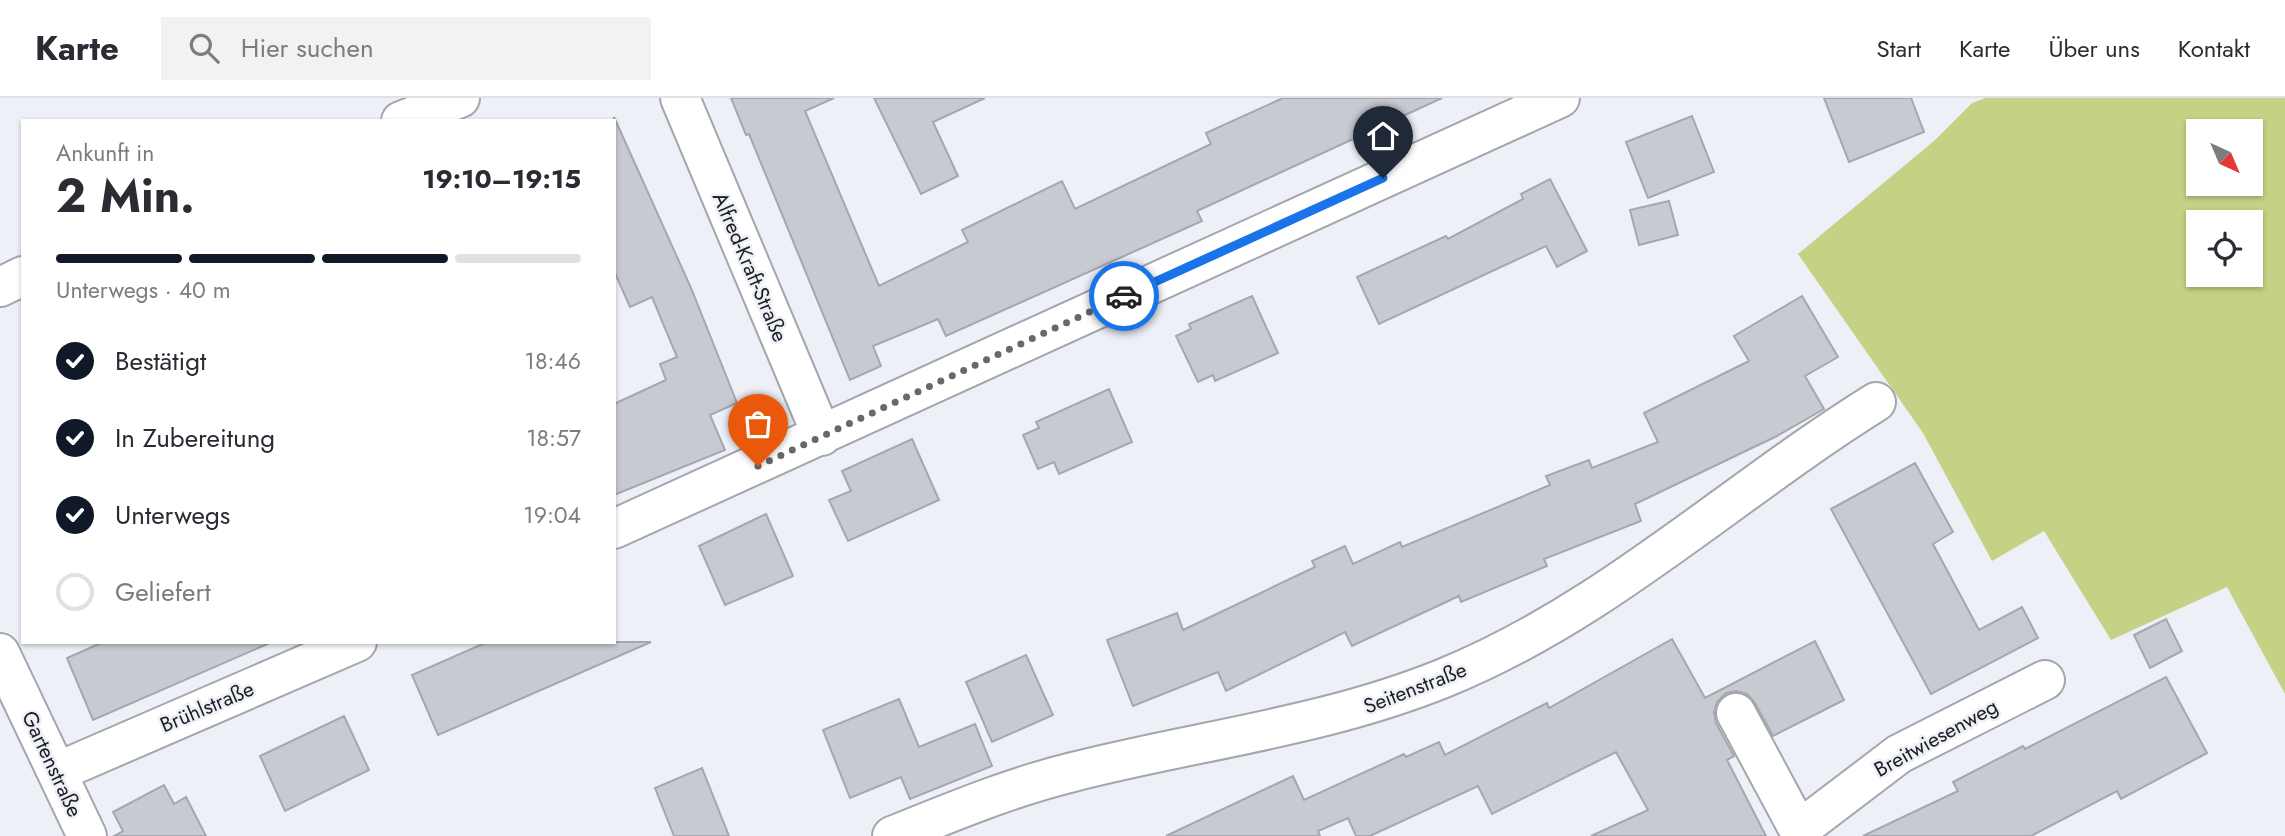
<!DOCTYPE html>
<html lang="de">
<meta charset="utf-8">
<style>
:root{--surface:#fff;--page:#f2f2f3;--text:#2b2b33;--muted:#7c7c81;--line:#e1e1e2;--accent:#111827}
body{margin:0;font-family:Jost,sans-serif;background:var(--page);color:var(--text);height:100vh;display:flex;flex-direction:column;font-size:26px;white-space:nowrap}
*{box-sizing:border-box;margin:0}
p{font-size:23px;color:var(--muted)}
.icon{flex:none;width:38px;height:38px;fill:none;stroke:currentColor;stroke-width:2;stroke-linecap:round;stroke-linejoin:round}
.map{position:relative;flex:1;overflow:hidden}
.sheet{position:absolute;left:21px;top:21px;width:595px;height:525px;display:flex;flex-direction:column;background:var(--surface);border-radius:0px;box-shadow:0 2px 5px #0004}
.sheet>*{flex:none}
.needle{width:46px;rotate:136deg}
.fabs{position:absolute;left:2186px;top:21px;display:grid;gap:14px}
.fabs a{display:grid;place-items:center;width:77px;height:77px;border-radius:0px;background:var(--surface);box-shadow:0 2px 5px #0004;font-size:35px}
.pin{position:absolute;display:grid;place-items:center;width:60px;height:60px;color:#fff;margin:-72px -30px;border-radius:50% 50% 50% 0;rotate:-45deg;box-shadow:0 0 7px #0007}
.pin .icon{rotate:45deg}
.courier{position:absolute;display:grid;place-items:center;width:70px;height:70px;margin:-35px;border:5px solid #1a73e8;border-radius:50%;background:#fff;color:#222;box-shadow:0 2px 9px #0007}
.headline em{font-style:normal;font-weight:700}
.headline div{display:flex;flex-direction:column-reverse}
.headline{display:flex;align-items:center;justify-content:space-between;height:119px;padding:0 35px}
h1{font-size:46px;font-weight:700;line-height:52px}
.bar{display:grid;grid-template-columns:repeat(4,1fr);gap:10px 7px;align-content:center;height:84px;padding:0 35px}
.bar i{height:9px;border-radius:5px;background:var(--line)}
.bar .active{background:var(--accent)}
.bar p{grid-column:span 4}
ol{padding:0 35px;list-style:none}
li{display:flex;align-items:center;gap:21px;height:77px}
li p{margin-inline-start:auto}
li .icon{padding:7px;border-radius:50%;background:var(--accent);color:#fff;stroke-width:4}
li:last-child{color:var(--muted)}
li i{width:38px;height:38px;border:4px solid var(--line);border-radius:50%}
header{display:flex;align-items:center;gap:42px;box-sizing:border-box;height:98px;padding:0 35px;background:var(--surface);border-bottom:2px solid var(--line)}
header strong{font-size:33px}
nav{display:flex;gap:38px;margin-inline-start:auto;font-size:24px}
.search{width:490px;height:63px;background:var(--page);display:flex;align-items:center;gap:18px;box-sizing:border-box;padding:0 24px;border-radius:0px;color:var(--muted);font-size:26px}
.map>svg:first-child{display:block}
</style>
<header>
<strong>Karte</strong>
<div class="search"><svg class="icon" aria-label="search" viewBox="0 0 24 24"><circle cx="10" cy="10" r="6"/><path d="M15 15l6 6"/></svg>Hier suchen</div>
<nav><a>Start</a><a>Karte</a><a>Über uns</a><a>Kontakt</a></nav>
</header>
<div class="map">
<svg width="2285" height="738" viewBox="0 0 2285 738">
<rect width="100%" height="100%" fill="#edf0f7"/>
<!-- green -->
<path fill="#c5d184" fill-rule="evenodd" d="M1985 0H2285V596L2227 489 2111 542 2044 433 1992 463 1923 335 1798 156 1934 43 1972 5ZM2198 33H2250V86H2198ZM2198 124H2250V177H2198Z"/>
<!-- building -->
<path fill="#c8cad1" stroke="#a5a7ae" stroke-width="2" d="M731 0H834L805 13 879 188 968 144 962 132 1062 83 1075 111 1211 46 1206 35 1283 0H1442L1197 113 1202 123 946 238 938 221 873 248 881 268 850 282 749 36 746 37Z
M874 0H985L933 24 958 78 921 96Z
M1824 0H1911L1924 34 1849 64Z
M1692 18 1714 74 1648 100 1626 44Z
M614 19 691 190 737 305 710 317 725 352 614 397V306L666 282 660 266 677 259 652 199 630 209 614 173Z
M1550 81 1587 153 1557 169 1546 148 1379 226 1357 179 1446 138 1448 141 1523 101 1521 96Z
M1669 103 1678 137 1639 147 1630 112Z
M1252 198 1278 255 1215 283 1213 277 1198 284 1176 238 1191 231 1189 226Z
M1802 198 1838 259 1805 278 1824 311 1777 338 1635 406 1641 423 1544 461 1547 468 1461 504 1459 498 1352 548 1345 534 1226 593 1218 574 1133 608 1107 542 1177 515 1183 532 1315 469 1312 463 1345 448 1353 466 1400 444 1402 449 1550 387 1546 378 1589 362 1592 370 1658 344 1644 315 1749 263 1734 238Z
M1109 291 1132 344 1059 376 1054 364 1038 371 1023 337 1039 330 1036 324Z
M912 341 939 402 848 443 829 402 851 393 842 373Z
M1915 365 1953 434 1933 446 1979 532 2022 509 2038 540 1931 596 1831 411Z
M766 416 793 478 725 507 699 448Z
M2166 521 2182 553 2150 570 2134 537Z
M1672 541 1705 600 1815 543 1844 602 1773 638 1755 605 1747 596 1736 593 1726 595 1717 604 1714 614 1716 625 1734 658 1727 662 1766 738H1591L1648 712 1616 654 1492 716 1478 688 1370 738H1356L1348 720 1318 733 1320 738H1166L1293 678 1304 702 1404 656 1406 659 1439 644 1445 657 1547 605 1549 610Z
M103 544H272L93 622 67 560Z
M487 544H651L438 637 412 577Z
M1026 557 1053 617 992 644 966 584Z
M2166 579 2207 655 2121 701 2117 693 2031 738H1863L1958 693 1953 684 2023 648 2025 651Z
M899 601 919 649 975 626 992 668 910 701 901 679 850 700 823 632Z
M344 618 369 672 285 713 260 658Z
M702 670 729 738H674L655 690Z
M164 687 174 706 186 699 206 738H114L123 733 113 714Z"/>
<g fill="none" stroke-linecap="round" stroke-linejoin="round">
<defs>
<path id="street" d="M680 0 822 338
M401 23 460 0
M0 189 23 178
M614 431 1560 0
M0 555 87 738
M1736 615 1802 738
M57 674 357 544
M1799 732 1899 656 2045 582
M892 738C952 714 1011 689 1073 674 1198 642 1323 629 1444 580 1604 515 1730 395 1876 304"/>
</defs>
<!-- street casing -->
<use href="#street" stroke="#a4a6ad" stroke-width="42"/>
<!-- street -->
<use href="#street" stroke="#fff" stroke-width="38"/>
</g>
<g fill="none" stroke-linecap="round" stroke-linejoin="round">
<!-- done -->
<path stroke="#66686c" stroke-width="7" stroke-dasharray="0 12.6" d="M758 368 1124 198"/>
<!-- route -->
<path stroke="#1a73e8" stroke-width="9" d="M1124 198 1383 80"/>
</g>
<g text-anchor="middle" stroke-width="5" stroke-linejoin="round" paint-order="stroke">
<!-- street labels -->
<g font-size="21" fill="#1d1e21" stroke="#edf0f7">
<text transform="translate(750 169) rotate(67)" y="7">Alfred-Kraft-Straße</text>
<text transform="translate(1415 590) rotate(-21)" y="7">Seitenstraße</text>
<text transform="translate(207 609) rotate(-23)" y="7">Brühlstraße</text>
<text transform="translate(1936 640) rotate(-29)" y="7">Breitwiesenweg</text>
<text transform="translate(52 666) rotate(65)" y="7">Gartenstraße</text>
</g>
</g>
</svg>
<div class="fabs">
<a><svg class="needle" viewBox="-14 -14 28 28"><path d="M0-13l5 13h-10z" fill="#e53935"/><path d="M0 13l5-13h-10z" fill="#7c7c81"/></svg></a>
<a><svg class="icon" aria-label="locate" viewBox="0 0 24 24"><circle cx="12" cy="12" r="6"/><path d="M12 2v4M12 18v4M2 12h4M18 12h4"/></svg></a>
</div>
<div class="pin" style="left:758px;top:368px;background:#ea580c"><svg class="icon" aria-label="bag" viewBox="0 0 24 24"><path d="M5 8h14l-1 12H6zM9 8a3 3 0 0 1 6 0"/></svg></div>
<div class="pin" style="left:1383px;top:80px;background:#1f2937"><svg class="icon" aria-label="home" viewBox="0 0 24 24"><path d="M3 11l9-7 9 7M6 9v11h12V9"/></svg></div>
<div class="courier" style="left:1124px;top:198px"><svg class="icon" aria-label="car" viewBox="0 0 24 24"><path d="M5 17H2v-5l4-1 3-4h7l3 4 3 1v5h-3M9 17h6M6 11h13"/><circle cx="7" cy="17" r="2"/><circle cx="17" cy="17" r="2"/></svg></div>
<section class="sheet">
<div class="headline"><div><h1>2 Min.</h1><p>Ankunft in</p></div><em>19:10–19:15</em></div>
<div class="bar"><i class="active"></i><i class="active"></i><i class="active"></i><i></i><p>Unterwegs · 40 m</p></div>
<ol>
<li><svg class="icon" aria-label="check" viewBox="0 0 24 24"><path d="M5 12l5 5 9-10"/></svg>Bestätigt<p>18:46</p></li>
<li><svg class="icon" aria-label="check" viewBox="0 0 24 24"><path d="M5 12l5 5 9-10"/></svg>In Zubereitung<p>18:57</p></li>
<li><svg class="icon" aria-label="check" viewBox="0 0 24 24"><path d="M5 12l5 5 9-10"/></svg>Unterwegs<p>19:04</p></li>
<li><i></i>Geliefert</li>
</ol>
</section>
</div>
